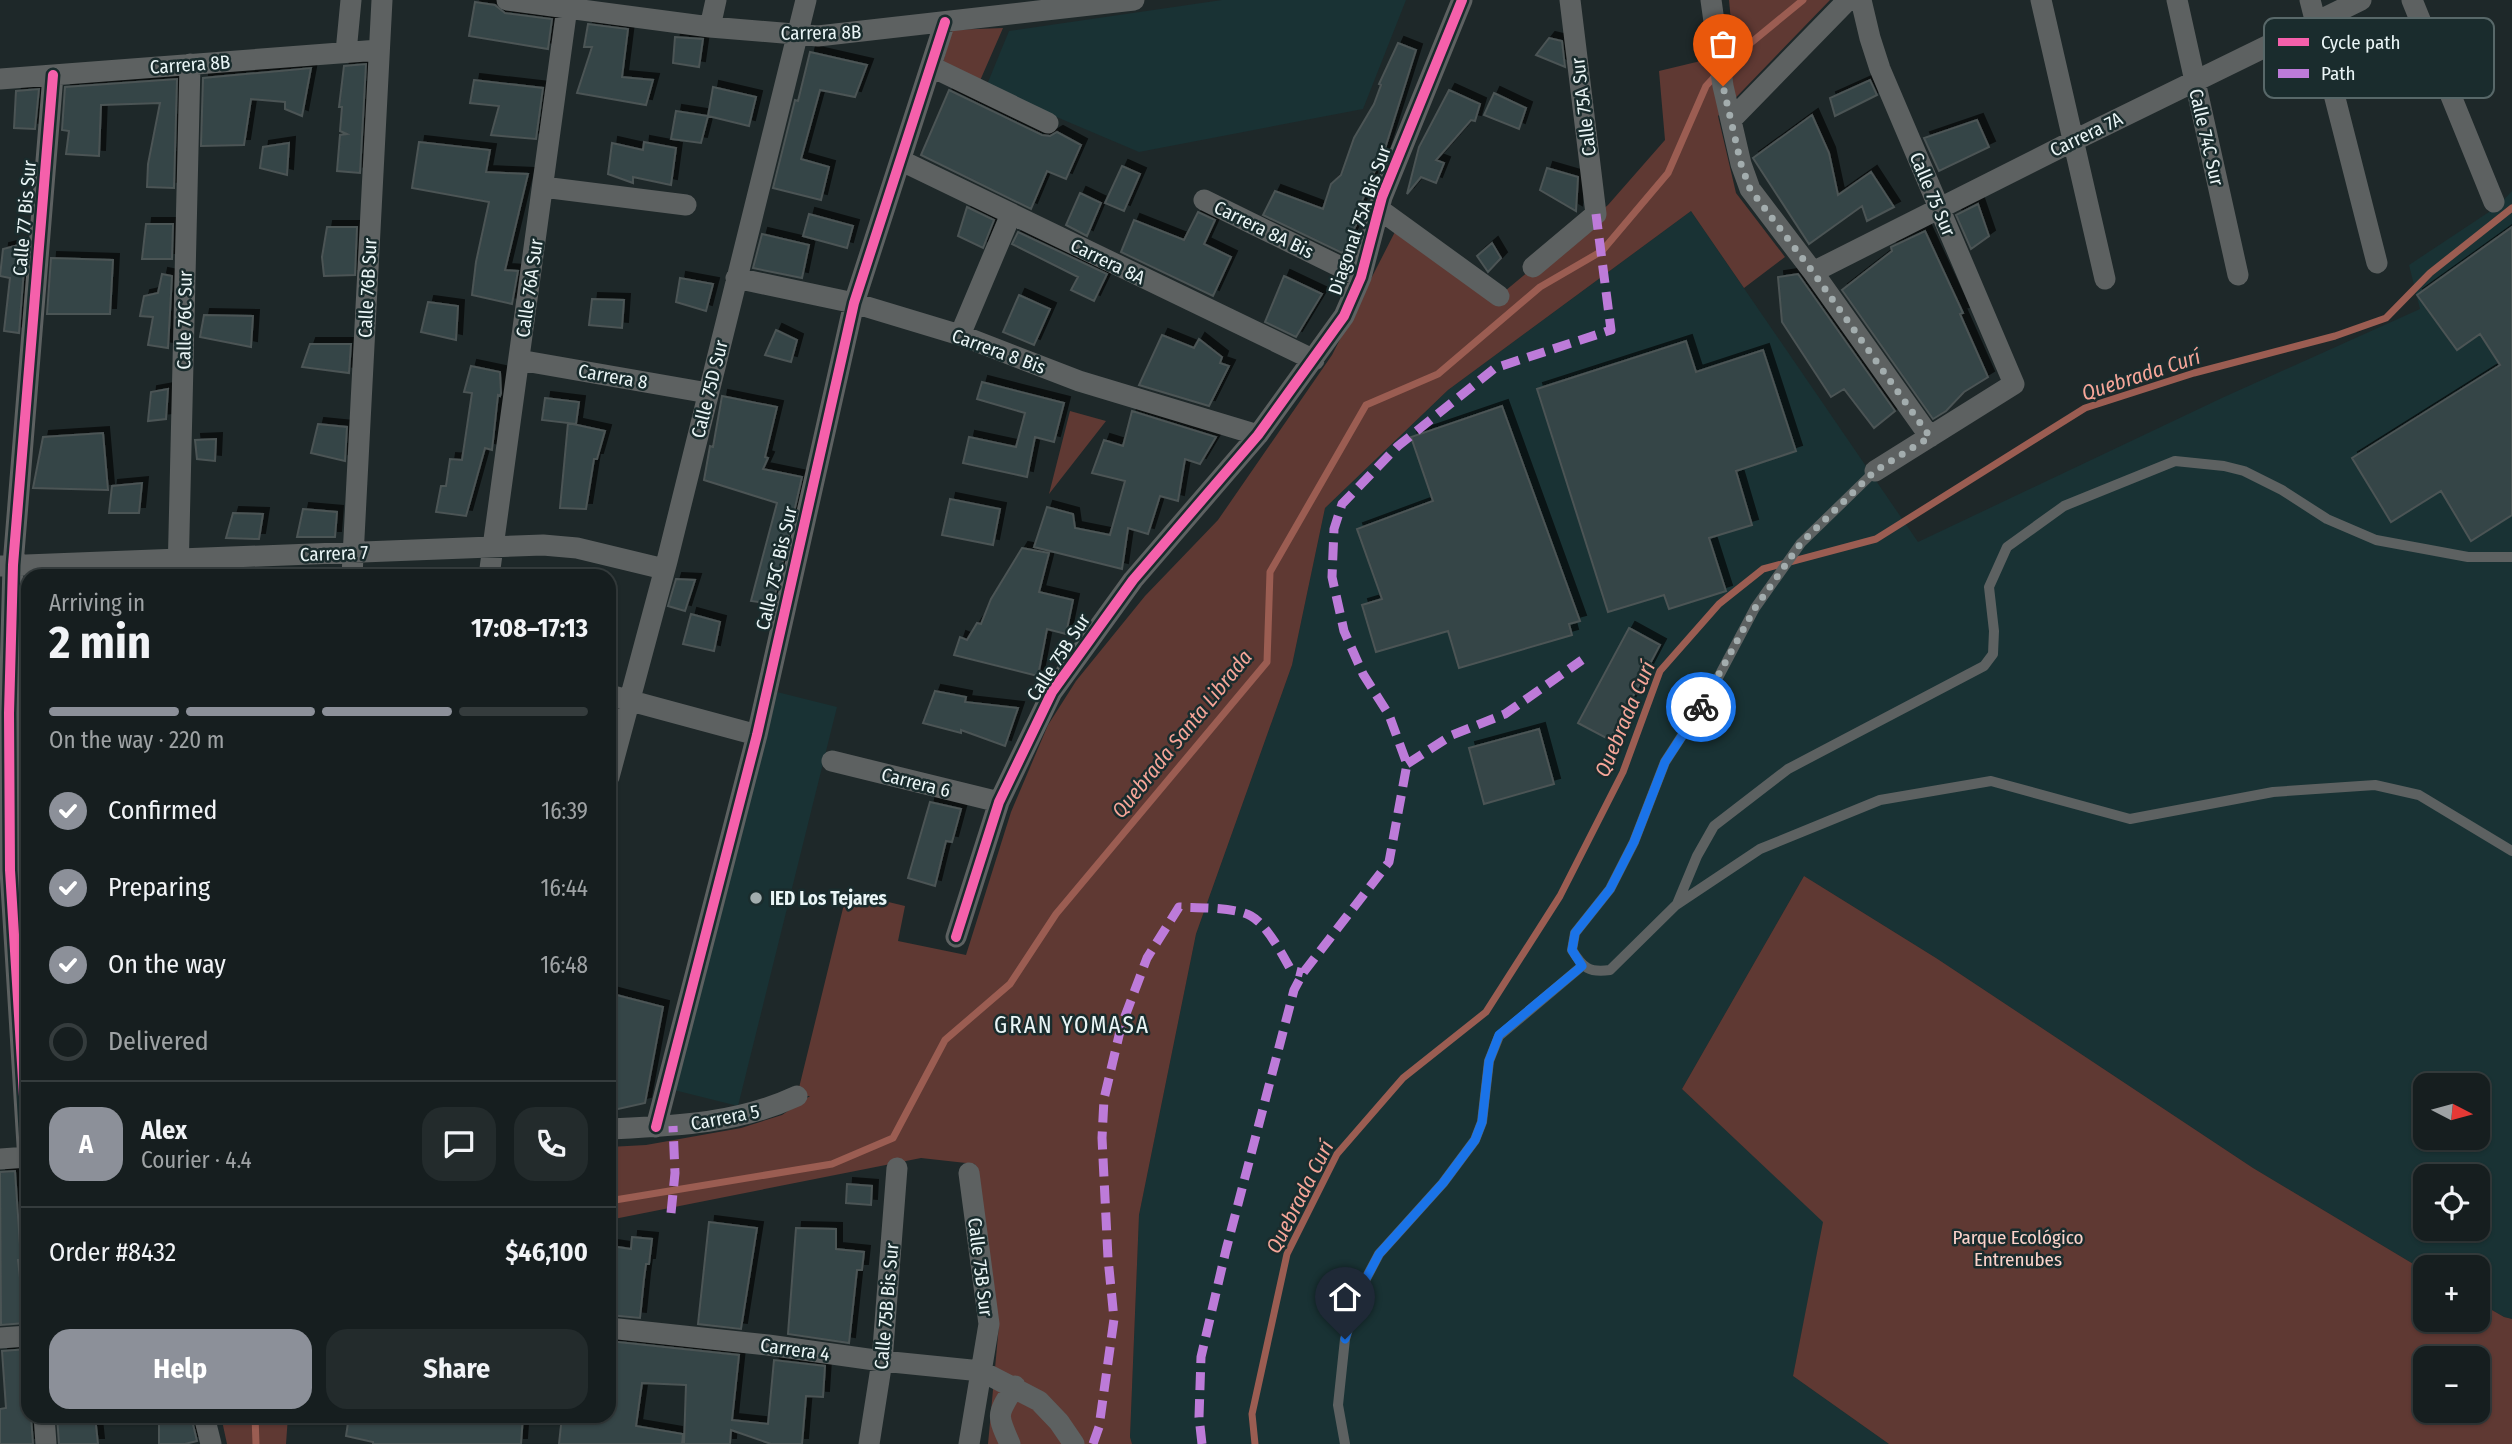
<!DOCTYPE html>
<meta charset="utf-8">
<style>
:root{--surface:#161e1f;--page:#232b2c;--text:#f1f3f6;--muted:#9ea2a4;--line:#353c3d;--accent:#8c9099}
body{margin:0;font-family:"Fira Sans Condensed",sans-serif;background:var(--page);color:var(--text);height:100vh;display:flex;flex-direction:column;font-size:26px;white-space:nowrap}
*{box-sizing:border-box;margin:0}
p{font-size:23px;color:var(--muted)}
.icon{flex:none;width:38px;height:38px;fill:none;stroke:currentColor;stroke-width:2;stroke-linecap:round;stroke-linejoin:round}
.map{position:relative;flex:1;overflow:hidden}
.panel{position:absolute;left:21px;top:569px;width:595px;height:854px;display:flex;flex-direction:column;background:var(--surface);border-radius:21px;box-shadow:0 2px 5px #0004,0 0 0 2px var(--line)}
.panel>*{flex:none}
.needle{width:46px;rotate:96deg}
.fabs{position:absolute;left:2413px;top:1073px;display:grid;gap:14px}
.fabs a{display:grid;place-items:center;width:77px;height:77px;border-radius:14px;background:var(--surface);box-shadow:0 2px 5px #0004,0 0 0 2px var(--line);font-size:35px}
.pin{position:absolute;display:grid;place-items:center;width:60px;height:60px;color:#fff;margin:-72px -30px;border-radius:50% 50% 50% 0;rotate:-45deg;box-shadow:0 0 7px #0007}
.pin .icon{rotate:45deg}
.courier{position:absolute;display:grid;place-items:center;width:70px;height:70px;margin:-35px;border:5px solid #1a73e8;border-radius:50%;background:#fff;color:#222;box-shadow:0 2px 9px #0007}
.head em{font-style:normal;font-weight:700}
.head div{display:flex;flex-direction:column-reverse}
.head{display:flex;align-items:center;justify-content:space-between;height:119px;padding:0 28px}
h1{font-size:46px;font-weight:700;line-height:52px}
.bar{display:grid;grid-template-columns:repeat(4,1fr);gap:10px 7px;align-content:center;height:84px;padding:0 28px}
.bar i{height:9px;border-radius:5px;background:var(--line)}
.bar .current{background:var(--accent)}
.bar p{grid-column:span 4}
.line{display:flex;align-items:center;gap:18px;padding:0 28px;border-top:2px solid var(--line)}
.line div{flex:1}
.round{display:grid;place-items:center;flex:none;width:74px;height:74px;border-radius:21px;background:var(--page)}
ol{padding:0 28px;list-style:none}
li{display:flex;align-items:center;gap:21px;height:77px}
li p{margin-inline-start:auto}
li .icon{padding:7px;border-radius:50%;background:var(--accent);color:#fff;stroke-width:4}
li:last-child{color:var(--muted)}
li i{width:38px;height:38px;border:4px solid var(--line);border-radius:50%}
.primary-button{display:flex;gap:14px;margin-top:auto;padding:14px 28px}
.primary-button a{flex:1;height:80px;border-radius:21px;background:var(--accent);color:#fff;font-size:28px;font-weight:700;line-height:80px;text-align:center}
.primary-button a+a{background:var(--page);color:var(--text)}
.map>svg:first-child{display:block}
</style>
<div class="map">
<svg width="2512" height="1444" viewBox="0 0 2512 1444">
<defs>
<filter id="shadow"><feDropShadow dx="6" dy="-6" stdDeviation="0" flood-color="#0009"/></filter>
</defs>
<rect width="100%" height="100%" fill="#1e2829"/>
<!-- built -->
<path fill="#193234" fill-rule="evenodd" d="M1222 0H1406L1363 109 1139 152 986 87 1009 31Z
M2512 191V1319L2504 1317 2478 1302V1267H2426L2425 1271 2253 1168 1936 958 1804 876 1682 1089 1824 1222 1793 1376 1889 1444H1132L1130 1437 1139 1215 1196 934 1292 665 1325 508 1448 390 1691 211 1918 542 2224 397 2420 309 2409 265 2498 206ZM2426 1085H2478V1138H2426ZM2426 1176H2478V1228H2426Z
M773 691 837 707 738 1106 674 1090Z"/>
<!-- green -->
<path fill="#5f3933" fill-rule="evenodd" d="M1729 0H1830L1718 116 1736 193 1785 257 1744 288 1691 211 1448 390 1325 508 1292 665 1196 934 1139 1215 1130 1437 1132 1444H988L999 1325 975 1164 921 1158 609 1220V1147L646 1145 741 1128 782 1115 810 1096H797L847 892 905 906 898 941 966 955 1011 812 1048 725 1076 681 1145 596 1218 520 1332 355 1399 224 1499 296 1608 205 1665 140 1659 71 1734 53Z
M1003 28 979 83 942 66 952 30Z
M1070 411 1106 421 1049 494Z
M1804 876 1936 958 2253 1168 2425 1271 2426 1320H2478V1302L2504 1317 2512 1319V1444H1889L1793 1376 1823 1222 1682 1089ZM2478 1358V1410H2426V1358Z
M221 1416H288L286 1444H227Z"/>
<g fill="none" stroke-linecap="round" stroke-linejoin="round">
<!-- stream -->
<path stroke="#9b5d52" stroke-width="7" d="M609 1201 832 1164 893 1138 945 1040 1010 984 1056 914 1267 662 1270 572 1366 405 1438 374 1540 287 1602 251 1668 173 1706 86 1730 60 1803 0
M255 1416 256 1444
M1255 1444 1252 1414 1287 1254 1337 1154 1403 1078 1486 1012 1560 896 1623 772 1660 671 1719 604 1763 569 1876 539 2085 408 2194 373 2335 336 2386 318 2430 273 2512 208"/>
</g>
<!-- building -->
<path fill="#354446" stroke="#4c5455" stroke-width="2" filter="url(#shadow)" d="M475 2 495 5 505 13 552 19 548 49 469 36Z
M588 24 628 29 622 77 653 80 646 105 577 93 592 47H584Z
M675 37 703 39 699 67 673 63Z
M1549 38 1562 41 1565 67 1536 55Z
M1398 43 1416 50 1382 158 1372 176 1353 224 1356 225 1342 253 1263 215 1275 191 1323 209 1331 184 1341 175 1354 138 1374 104 1381 85 1379 84Z
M810 52 867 65 855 97 820 90 801 159 829 167 821 200 773 188 795 100 798 101Z
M366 64 360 173 337 171 340 135 347 134 340 131 342 107H339L344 66Z
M311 68 302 116 285 109V102L251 99 244 145 201 146 203 78Z
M177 79 174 188 147 187 148 164 160 103 101 105 99 156 66 154 69 131 62 130 65 87Z
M474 80 543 88 536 139 491 135 499 106 470 103Z
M1870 80 1877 95 1835 116 1830 98Z
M713 87 756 97 749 126 708 116Z
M39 89 35 129 14 128 16 91Z
M949 90 1042 135 1050 136 1057 132 1081 145 1066 179 1047 171 1031 209 921 155Z
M1449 90 1480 104 1475 121 1471 120 1436 160 1444 163 1436 183 1421 177 1407 194 1419 147Z
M1494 93 1526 108 1519 129 1484 115Z
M676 111 708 116 701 143 671 139Z
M1812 115 1829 153 1838 195 1871 172 1894 207 1867 221 1862 206 1809 244 1753 158Z
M1977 120 1989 147 1939 171 1924 138Z
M419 142 490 150 486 172 528 174 505 270 518 271 512 304 472 295 476 262 489 202 412 188Z
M644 142 676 148 671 185 633 177V183L608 174 612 143 643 150Z
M289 143 287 175 260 168 263 147Z
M1122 166 1140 174 1124 211 1105 203Z
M1547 168 1578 177 1576 211 1540 190Z
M1080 193 1101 203 1087 236 1066 225Z
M1978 204 1989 236 1971 249 1956 215Z
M967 207 994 220 983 248 958 236Z
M1198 212 1215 220 1204 244 1231 257 1213 296 1121 252 1134 220 1184 240Z
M809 214 853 226 847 248 803 236Z
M146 224H173L172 259H142Z
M327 227H357L355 275 324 276 322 257Z
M2512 227V515L2471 541 2441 491 2391 522 2352 458 2500 365 2480 334 2457 350 2417 295Z
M1925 231 1963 313 1960 314 1988 377 1964 392 1946 411 1933 419 1842 290 1892 251 1891 247Z
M1018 232 1107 274 1094 301 1071 290 1078 277 1012 244Z
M762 234 809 245 802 278 753 268Z
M26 243 19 333 4 331 10 278 0 276 3 249Z
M1492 243 1501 258 1488 272 1477 256Z
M51 258 113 260 110 314H47Z
M162 274 172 276 168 348 148 345 153 317 140 316 144 296 158 293Z
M1798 274 1895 411 1874 428 1844 389 1831 397 1782 322 1778 277Z
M1284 276 1322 294 1296 337 1265 322Z
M680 278 713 284 706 311 676 302Z
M1019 295 1050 309 1034 345 1003 332Z
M592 299 624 300 622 328 589 325Z
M428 302 458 306 456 340 421 332Z
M204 315 253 316 251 347 200 337Z
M776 330 797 340 791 362 765 355Z
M1162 335 1194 348 1199 339 1222 357 1220 363 1229 366 1209 406 1139 385Z
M1686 341 1696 372 1763 350 1796 451 1736 471 1752 525 1709 538 1726 591 1669 609 1664 595 1608 612 1537 389Z
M310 344H351L349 373 302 367Z
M471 366 500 372 501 393 500 396 498 395 492 450 485 448 466 516 436 512 441 486H446L450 459 462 460 472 393 464 392Z
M982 382 1064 403 1054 442 1035 437 1027 477 963 463 969 437 1016 447 1025 413 977 399Z
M168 389 166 419 148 421 151 392Z
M722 396 777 407 765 457 768 458 763 469 802 477 773 604 751 601 777 503 704 480 710 446 713 447Z
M545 398 579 402 576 424 542 420Z
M1502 406 1580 621 1569 624 1572 635 1459 668 1448 631 1376 652 1362 605 1382 599 1357 529 1433 501 1411 437Z
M1132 411 1216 437 1200 464 1185 459 1178 501 1160 496 1148 534 1128 528 1122 569 1034 547 1047 507 1073 514 1075 528 1110 535 1125 481 1092 473 1104 440 1123 446Z
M568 423 605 431 597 459H594L586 509 560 508Z
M318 424 347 427 345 461 311 453Z
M103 433 108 490 33 488 43 437Z
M216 439 215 461 197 459 195 440Z
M142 483 139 513H109L112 486Z
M950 499 1000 509 993 545 942 535Z
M303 509 337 512 335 537H297Z
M233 513 263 514 259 539 226 538Z
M1022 548 1049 553 1039 592 1073 600 1066 634 1047 629 1038 676 954 655 960 637 967 640 977 623 981 624 991 599Z
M676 579 695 580 685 611 668 606Z
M691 614 720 622 714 651 683 644Z
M1629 628 1660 645 1610 740 1578 723Z
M935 691 966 697 965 702 1018 708 1005 746 961 730V733L923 723Z
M1539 729 1554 784 1484 804 1469 748Z
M930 802 961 809 952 842 946 841 935 886 908 878Z
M609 993 663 1007 645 1103 609 1111Z
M15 1171 21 1260H18L25 1323 1 1325 0 1172Z
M847 1184 872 1186 871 1205 846 1203Z
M709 1222 757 1228 741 1329 698 1324Z
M796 1228 836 1229V1249L864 1252 862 1270H857L849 1343 788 1334Z
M632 1237 652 1239 649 1264H646L644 1279 640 1318 609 1315 611 1246 631 1249Z
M609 1341 739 1355 732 1420 768 1424 774 1360 825 1366 823 1397 806 1396 802 1444H771L731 1430 730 1444H684L686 1385 642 1383 636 1426 683 1434 682 1444H559L562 1416H609Z
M28 1349V1416H31L33 1444H0V1409L6 1408 2 1351Z
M57 1416H95L98 1444H59Z
M159 1416H191L197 1441 185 1444H159Z
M349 1416H523L521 1444H373V1442L346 1436Z"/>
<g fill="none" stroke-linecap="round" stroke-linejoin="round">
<!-- lane -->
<path stroke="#5d6161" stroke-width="10" d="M1875 471 1801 543 1755 608 1711 691 1665 762 1634 842 1610 889 1575 933 1572 950C1583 968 1589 973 1610 970L1676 905 1760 849 1880 800 1991 781 2130 819 2273 792 2375 785 2419 795 2512 851
M1677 904 1697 856 1714 826 1788 769 1984 666 1993 654 1994 631 1989 587 2007 547 2064 506 2175 461 2224 466 2244 471 2282 490 2327 519 2376 540 2468 557H2512
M1345 1444 1338 1405 1345 1339 1360 1290 1379 1254 1443 1183 1475 1140 1482 1122 1489 1061 1499 1036 1582 966"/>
<!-- street -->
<path stroke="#5d6161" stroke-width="21" d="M507 0 710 27 818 36 1134 0
M1711 0 1723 86 1741 164 1750 189 1813 272 1930 437
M1861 0 1870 38 1880 69 2014 384 1875 471
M2041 0 2105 279
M2177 0 2238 275
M2310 0 2377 263
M2412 0 2494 202
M710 27 716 0
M346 52 351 0
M932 67 1048 123
M0 79 379 50
M1731 120 1848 0
M902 161 1314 360
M543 187 686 205
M1204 200 1361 277
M1379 209 1499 296
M1533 267 1596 214 1570 0
M1813 272 2073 141 2361 0
M736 278 854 303 960 335 1079 381 1258 435
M960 335 1011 214
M519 360 708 393
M0 566 543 545 577 548 664 569
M178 576 190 64
M352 576 382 0
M489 576 568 0
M609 695 757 735
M832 761 999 802
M609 777 667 561 806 0
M956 937 999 802 1052 692 1133 580 1258 435 1344 316 1361 277 1382 197 1462 0
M656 1127 757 735 854 303 945 22
M609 1129C674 1126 737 1124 797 1096
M0 1159 28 1157
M28 1161 10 870 9 713 13 565 53 75
M969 1173 989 1324 969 1444
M609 1328 768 1345 882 1361 981 1371 1039 1401 1059 1422 1074 1444
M0 1338 28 1336
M44 1416 46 1444
M204 1416 211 1444
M869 1444 882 1361 897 1168
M1010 1444C996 1413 997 1415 1015 1386"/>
<!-- quiet -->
<path stroke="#bd7bd9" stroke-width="9" stroke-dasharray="18 9" stroke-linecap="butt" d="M1407 764 1452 735 1505 714 1582 660
M671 1213 675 1173 673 1126
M1093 1444 1099 1427 1114 1319 1108 1258 1102 1138 1104 1099 1121 1027 1147 958 1179 907C1198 908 1235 907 1251 916 1267 925 1282 954 1291 970L1303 973
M1202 1444 1199 1417 1201 1357 1226 1250 1294 990 1303 973 1389 862 1407 764 1389 715 1363 674 1344 631 1332 577 1334 529 1342 504 1398 446 1495 368 1611 330 1596 214"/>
<defs>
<path id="cycleway" d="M956 937 999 802 1052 692 1133 580 1258 435 1344 316 1361 277 1382 197 1462 0
M656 1127 757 735 854 303 945 22
M28 1161 10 870 9 713 13 565 53 75"/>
</defs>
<!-- cycleway casing -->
<use href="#cycleway" stroke="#1a2c2d" stroke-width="15"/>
<!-- cycleway -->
<use href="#cycleway" stroke="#f560ab" stroke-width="10"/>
</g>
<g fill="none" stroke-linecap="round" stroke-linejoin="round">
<!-- done -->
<path stroke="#a3adae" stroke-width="7" stroke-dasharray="0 12.6" d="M1701 707 1755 608 1801 543 1875 471 1930 437 1813 272 1750 189 1741 164 1723 86"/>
<!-- route -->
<path stroke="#1a73e8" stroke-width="9" d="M1345 1339 1360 1290 1379 1254 1443 1183 1475 1140 1482 1122 1489 1061 1499 1035 1582 966 1572 950 1575 933 1610 889 1634 842 1665 762 1701 707"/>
</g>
<!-- markers -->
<circle fill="#a3adae" stroke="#1a2c2d" stroke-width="2.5" cx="756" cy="898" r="7"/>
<g text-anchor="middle" stroke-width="5" stroke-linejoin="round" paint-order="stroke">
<!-- street labels -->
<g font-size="19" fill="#eaf5f6" stroke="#1a2c2d">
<text transform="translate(821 32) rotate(-1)" y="7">Carrera 8B</text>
<text transform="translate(190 64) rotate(-4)" y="7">Carrera 8B</text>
<text transform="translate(1583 107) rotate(-97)" y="7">Calle 75A Sur</text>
<text transform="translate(2086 134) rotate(-26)" y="7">Carrera 7A</text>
<text transform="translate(2207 137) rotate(77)" y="7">Calle 74C Sur</text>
<text transform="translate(1933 194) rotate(67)" y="7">Calle 75 Sur</text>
<text transform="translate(24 218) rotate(-85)" y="7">Calle 77 Bis Sur</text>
<text transform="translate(1359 220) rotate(-71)" y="7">Diagonal 75A Bis Sur</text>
<text transform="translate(1264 229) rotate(26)" y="7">Carrera 8A Bis</text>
<text transform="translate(1108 261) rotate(26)" y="7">Carrera 8A</text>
<text transform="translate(367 288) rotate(-87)" y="7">Calle 76B Sur</text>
<text transform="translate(529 288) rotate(-82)" y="7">Calle 76A Sur</text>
<text transform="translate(184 320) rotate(-89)" y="7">Calle 76C Sur</text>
<text transform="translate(999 351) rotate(20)" y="7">Carrera 8 Bis</text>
<text transform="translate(613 376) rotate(10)" y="7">Carrera 8</text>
<text transform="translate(709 389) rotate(-76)" y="7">Calle 75D Sur</text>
<text transform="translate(334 553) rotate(-2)" y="7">Carrera 7</text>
<text transform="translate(776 568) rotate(-77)" y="7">Calle 75C Bis Sur</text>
<text transform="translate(1058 657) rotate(-57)" y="7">Calle 75B Sur</text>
<text transform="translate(916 782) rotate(14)" y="7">Carrera 6</text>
<text transform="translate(725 1117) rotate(-11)" y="7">Carrera 5</text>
<text transform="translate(981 1267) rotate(83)" y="7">Calle 75B Sur</text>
<text transform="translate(886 1306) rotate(-85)" y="7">Calle 75B Bis Sur</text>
<text transform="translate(795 1349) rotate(8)" y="7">Carrera 4</text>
</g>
<!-- poi labels -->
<g font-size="19" font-weight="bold" fill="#eaf5f6" stroke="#1a2c2d" text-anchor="start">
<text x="770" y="905">IED Los Tejares</text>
</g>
<!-- park labels -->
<g font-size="19" fill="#fdd3cb" stroke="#1a2c2d">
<text x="2018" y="1244">Parque Ecológico<tspan x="2018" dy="22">Entrenubes</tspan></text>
</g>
<!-- water labels -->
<g font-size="21" font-style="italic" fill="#f6a699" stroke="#1a2c2d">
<text transform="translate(2141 375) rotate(-18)" y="7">Quebrada Curí</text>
<text transform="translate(1625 719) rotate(-67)" y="7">Quebrada Curí</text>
<text transform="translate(1182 734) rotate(-51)" y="7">Quebrada Santa Librada</text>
<text transform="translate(1300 1197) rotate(-63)" y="7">Quebrada Curí</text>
</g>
<!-- quarter labels -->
<g font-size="23" letter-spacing="2" fill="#eaf5f6" stroke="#1a2c2d">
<text x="1072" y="1033">GRAN YOMASA</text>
</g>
</g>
<!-- legend -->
<rect x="2264" y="18" width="230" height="80" rx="10" fill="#1a2c2d" stroke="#586869" stroke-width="2"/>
<rect x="2278" y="38" width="31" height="8" fill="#f560ab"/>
<rect x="2278" y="69" width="31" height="9" fill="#bd7bd9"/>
<g font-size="19" fill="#eaf5f6">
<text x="2321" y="49">Cycle path</text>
<text x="2321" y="80">Path</text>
</g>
</svg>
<div class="fabs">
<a><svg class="needle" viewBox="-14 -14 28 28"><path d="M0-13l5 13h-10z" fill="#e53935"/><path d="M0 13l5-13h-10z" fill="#9ea2a4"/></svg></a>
<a><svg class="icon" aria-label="locate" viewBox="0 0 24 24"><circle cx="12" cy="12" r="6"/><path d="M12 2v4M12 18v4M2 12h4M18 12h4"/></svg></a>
<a>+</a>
<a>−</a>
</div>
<div class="pin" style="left:1723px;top:86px;background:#ea580c"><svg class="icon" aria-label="bag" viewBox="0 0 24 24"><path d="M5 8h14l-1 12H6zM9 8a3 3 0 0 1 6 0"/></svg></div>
<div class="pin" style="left:1345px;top:1339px;background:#1f2937"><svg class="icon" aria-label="home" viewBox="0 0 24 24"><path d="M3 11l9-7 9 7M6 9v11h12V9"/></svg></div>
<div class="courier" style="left:1701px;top:707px"><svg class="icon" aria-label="bike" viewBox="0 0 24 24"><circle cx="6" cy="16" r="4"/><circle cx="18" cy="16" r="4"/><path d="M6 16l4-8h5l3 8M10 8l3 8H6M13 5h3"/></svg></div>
<section class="panel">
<div class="head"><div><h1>2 min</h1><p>Arriving in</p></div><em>17:08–17:13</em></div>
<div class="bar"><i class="current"></i><i class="current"></i><i class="current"></i><i></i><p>On the way · 220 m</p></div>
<ol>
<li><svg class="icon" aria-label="check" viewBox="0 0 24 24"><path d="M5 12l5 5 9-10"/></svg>Confirmed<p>16:39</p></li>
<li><svg class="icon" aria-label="check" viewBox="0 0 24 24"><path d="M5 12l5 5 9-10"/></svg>Preparing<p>16:44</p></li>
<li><svg class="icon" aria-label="check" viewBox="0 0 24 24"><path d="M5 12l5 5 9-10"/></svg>On the way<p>16:48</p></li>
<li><i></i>Delivered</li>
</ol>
<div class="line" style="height:126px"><b class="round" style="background:var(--accent);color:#fff">A</b><div><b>Alex</b><p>Courier · 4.4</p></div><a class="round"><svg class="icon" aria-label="chat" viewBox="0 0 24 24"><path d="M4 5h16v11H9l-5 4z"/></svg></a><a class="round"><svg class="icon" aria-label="phone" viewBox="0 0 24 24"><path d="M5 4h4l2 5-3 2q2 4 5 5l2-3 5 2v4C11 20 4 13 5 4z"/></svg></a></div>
<div class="line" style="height:91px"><div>Order #8432</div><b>$46,100</b></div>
<div class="primary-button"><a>Help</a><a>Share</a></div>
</section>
</div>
